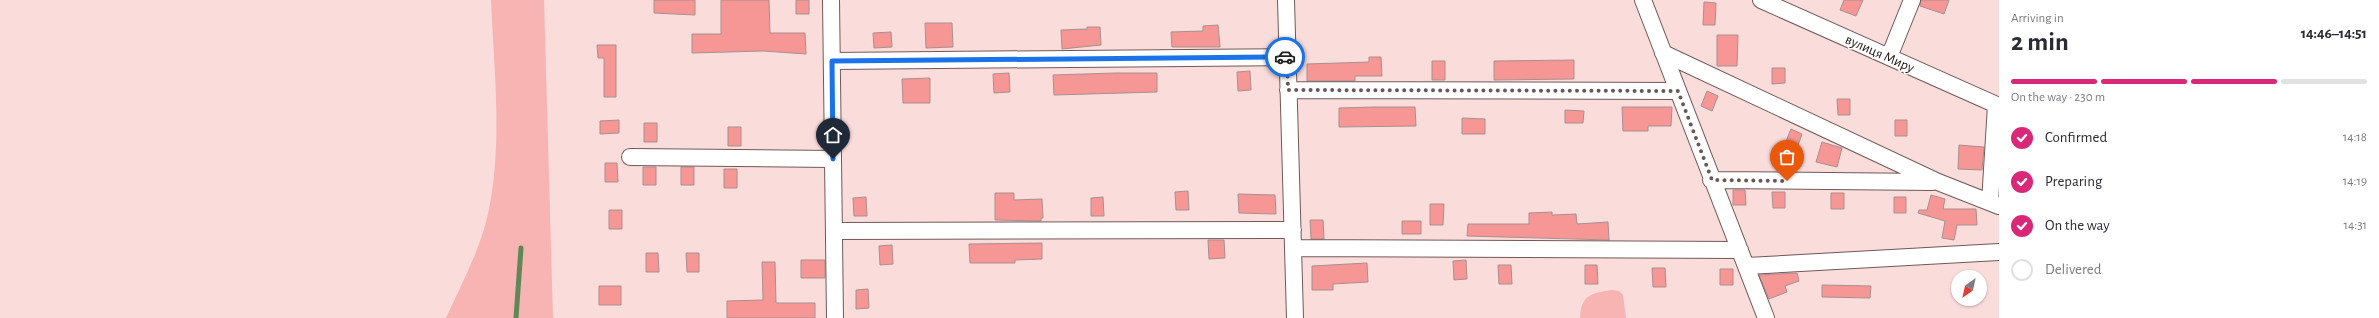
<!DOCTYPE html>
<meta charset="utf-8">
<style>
:root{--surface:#fff;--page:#f2f2f3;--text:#2b2b33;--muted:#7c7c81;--line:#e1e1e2;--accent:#db2777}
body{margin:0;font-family:"Alegreya Sans",sans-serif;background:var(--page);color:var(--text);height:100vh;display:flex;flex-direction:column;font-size:15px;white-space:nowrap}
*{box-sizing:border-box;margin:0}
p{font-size:13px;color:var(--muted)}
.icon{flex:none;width:22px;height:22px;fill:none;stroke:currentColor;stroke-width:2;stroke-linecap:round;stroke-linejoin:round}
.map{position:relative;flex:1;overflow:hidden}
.sheet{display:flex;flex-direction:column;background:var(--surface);width:380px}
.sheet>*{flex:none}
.needle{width:26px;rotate:214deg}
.controls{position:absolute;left:1951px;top:270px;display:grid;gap:8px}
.controls a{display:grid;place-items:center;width:36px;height:36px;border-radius:50%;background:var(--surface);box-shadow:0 1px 3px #0004;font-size:20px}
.pin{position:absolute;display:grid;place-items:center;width:34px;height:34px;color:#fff;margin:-41px -17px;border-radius:50% 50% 50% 0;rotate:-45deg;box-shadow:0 0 4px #0007}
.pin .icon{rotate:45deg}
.courier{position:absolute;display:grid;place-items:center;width:40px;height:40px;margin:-20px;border:3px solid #1a73e8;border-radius:50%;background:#fff;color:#222;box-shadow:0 1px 5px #0007}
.overview em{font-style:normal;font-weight:700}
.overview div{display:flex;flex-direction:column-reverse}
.overview{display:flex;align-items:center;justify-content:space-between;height:68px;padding:0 12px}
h1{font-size:26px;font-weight:700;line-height:30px}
.bar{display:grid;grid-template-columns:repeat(4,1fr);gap:6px 4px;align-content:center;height:48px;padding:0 12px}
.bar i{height:5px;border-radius:3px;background:var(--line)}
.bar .selected{background:var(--accent)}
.bar p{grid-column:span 4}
ol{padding:0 12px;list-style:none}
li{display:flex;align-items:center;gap:12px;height:44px}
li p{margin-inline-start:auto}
li .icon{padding:4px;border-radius:50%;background:var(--accent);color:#fff;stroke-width:4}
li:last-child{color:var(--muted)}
li i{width:22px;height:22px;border:2px solid var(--line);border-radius:50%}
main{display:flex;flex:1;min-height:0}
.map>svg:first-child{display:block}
</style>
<main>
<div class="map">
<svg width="1999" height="318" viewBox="0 0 1999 318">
<rect width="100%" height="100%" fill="#fadcdb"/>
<!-- green -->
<path fill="#f7b4b2" d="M491 0H544L553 318H446C461 285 480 250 488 214 503 145 494 71 491 0Z
M1612 290 1619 291 1623 295 1626 318H1580C1581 295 1591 293 1612 290Z"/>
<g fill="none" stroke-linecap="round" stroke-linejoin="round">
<!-- stream -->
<path stroke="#5f8757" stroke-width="5" d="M516 318 521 248"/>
</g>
<!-- building -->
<path fill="#f69796" stroke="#aa8f8e" d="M654 0H695V15L654 13Z
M721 0H769L770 33H805L806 54 763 51 692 53V34H721Z
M796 0H809V14H796Z
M1844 0H1863L1856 16 1840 10Z
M1921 0H1949L1944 14 1920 6Z
M1704 2 1716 3 1715 25H1703Z
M925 23H952L953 47 926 48Z
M1218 25 1220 47H1172L1171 32 1203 31V26Z
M1087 27H1100L1101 45 1062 49 1061 30 1087 29Z
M891 32 892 47 874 48 873 33Z
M1717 35H1738L1737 66H1717Z
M597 45H616V97H604V58H598Z
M1369 57H1381L1382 76H1355V81H1307V64L1369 62Z
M1574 60V79L1494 80V61Z
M1432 61H1445V80H1432Z
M1772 68H1785V83L1772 84Z
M1250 71 1251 90 1238 91 1237 72Z
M1009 73 1010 92 994 93 993 74Z
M1115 73H1157V92L1054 95 1053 75Z
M930 78V103H903L902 79Z
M1707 91 1718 96 1712 111 1701 106Z
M1837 99H1850V115H1838Z
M1374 107H1415L1416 126 1339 127V108Z
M1622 107H1672L1671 126H1648V131H1623Z
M1565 110 1584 111 1583 123H1565Z
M1462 118 1485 119V134H1462Z
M619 120V133L600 134V121Z
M1895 120H1907V136H1895Z
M644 123H657V142H644Z
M728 127H741V146H728Z
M1791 129 1802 134 1797 148 1785 144Z
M1822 142 1842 148 1837 167 1816 162Z
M1959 145 1984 147 1982 170 1958 169Z
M605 163H617L618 182H605Z
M643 167H656V185H643Z
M681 167H694V185H681Z
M724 169H737V188H724Z
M1733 190H1745L1746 205H1733Z
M1188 191 1189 210H1176L1175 192Z
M1772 192H1785V208H1773Z
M995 193H1014V200L1042 199 1043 218H1041V221L995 220Z
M1831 193H1844V209H1831Z
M1238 194 1275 195 1276 214 1239 213Z
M1931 195 1945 199 1943 209H1976L1977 225H1957L1954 240 1942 238 1945 221 1918 213 1919 210H1927Z
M866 197 867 216H854L853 198Z
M1103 197 1104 216H1091V198Z
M1894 197H1906V213H1894Z
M1430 204H1444L1443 225H1430Z
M609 210H622V229H609Z
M1552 212V215L1576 214 1577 224 1608 222 1609 240 1467 236 1468 224H1529V213Z
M1310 220H1323L1324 239H1311Z
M1402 221H1421V234H1402Z
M1208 240H1224L1225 258 1209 259Z
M1042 243V259L1015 260V263H970L969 244Z
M892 245 893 264 880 265 879 246Z
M646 253H658L659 272H646Z
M686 253H699V272H687Z
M801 260H825V278H801Z
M1466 260 1467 279 1454 280 1453 261Z
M762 262H775L776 303H815V318H727V301L763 300Z
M1367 263 1368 282 1333 284V290H1312V266Z
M1498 265H1511L1512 284H1499Z
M1585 265H1597L1598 284H1585Z
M1652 268H1665L1666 287H1653Z
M1720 269H1733V285H1720Z
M1797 273 1799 281 1785 286 1787 292 1769 299 1759 275Z
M1822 285 1871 286 1870 298 1822 297Z
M599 286H621V305H599Z
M868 289 869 308 856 309V290Z"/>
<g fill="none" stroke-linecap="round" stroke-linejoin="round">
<defs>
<path id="minor" d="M831 0 835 318
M1286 0 1295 318
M1643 0 1766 318
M1761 0 1999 106
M1663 53 1938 182 1999 206
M1889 57 1912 0
M832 61 1287 57
M1288 90 1678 91
M630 157 833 159
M1711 180 1932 182
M1990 202 1996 105
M834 231 1293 230
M1293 248 1740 250
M1747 266 1999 252"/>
</defs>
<!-- minor casing -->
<use href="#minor" stroke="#725958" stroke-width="18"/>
<!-- minor -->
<use href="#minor" stroke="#fff" stroke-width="16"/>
</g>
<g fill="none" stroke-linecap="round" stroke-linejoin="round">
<!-- done -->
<path stroke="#685757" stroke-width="4" stroke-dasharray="0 7.2" d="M1285 57H1287L1288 90 1678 91 1712 180 1787 181"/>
<!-- route -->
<path stroke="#1a73e8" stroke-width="5" d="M833 159 832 61 1285 57"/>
</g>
<g text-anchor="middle" stroke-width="3" stroke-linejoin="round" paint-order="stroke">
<!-- street labels -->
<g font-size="14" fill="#1a1010" stroke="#fff">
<text transform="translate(1880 53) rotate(24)" y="5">вулиця Миру</text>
</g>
</g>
</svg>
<div class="controls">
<a><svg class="needle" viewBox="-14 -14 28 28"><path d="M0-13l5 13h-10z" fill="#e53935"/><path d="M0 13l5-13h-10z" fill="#7c7c81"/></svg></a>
</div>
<div class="pin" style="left:1787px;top:181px;background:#ea580c"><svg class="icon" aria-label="bag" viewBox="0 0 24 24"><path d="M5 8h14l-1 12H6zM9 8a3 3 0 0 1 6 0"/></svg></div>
<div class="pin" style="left:833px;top:159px;background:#1f2937"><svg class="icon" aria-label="home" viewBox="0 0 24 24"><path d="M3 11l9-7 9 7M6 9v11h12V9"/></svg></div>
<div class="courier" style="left:1285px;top:57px"><svg class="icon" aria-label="car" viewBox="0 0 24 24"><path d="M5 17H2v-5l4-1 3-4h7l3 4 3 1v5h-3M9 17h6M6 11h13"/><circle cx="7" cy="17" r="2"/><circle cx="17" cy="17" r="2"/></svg></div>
</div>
<section class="sheet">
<div class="overview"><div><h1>2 min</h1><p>Arriving in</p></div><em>14:46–14:51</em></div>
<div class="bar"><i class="selected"></i><i class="selected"></i><i class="selected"></i><i></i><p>On the way · 230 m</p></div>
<ol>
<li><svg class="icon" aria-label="check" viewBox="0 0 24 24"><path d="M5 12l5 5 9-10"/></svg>Confirmed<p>14:18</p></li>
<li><svg class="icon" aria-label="check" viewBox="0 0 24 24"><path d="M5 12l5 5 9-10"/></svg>Preparing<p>14:19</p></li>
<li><svg class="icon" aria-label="check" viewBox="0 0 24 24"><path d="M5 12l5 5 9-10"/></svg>On the way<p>14:31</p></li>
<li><i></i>Delivered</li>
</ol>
</section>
</main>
